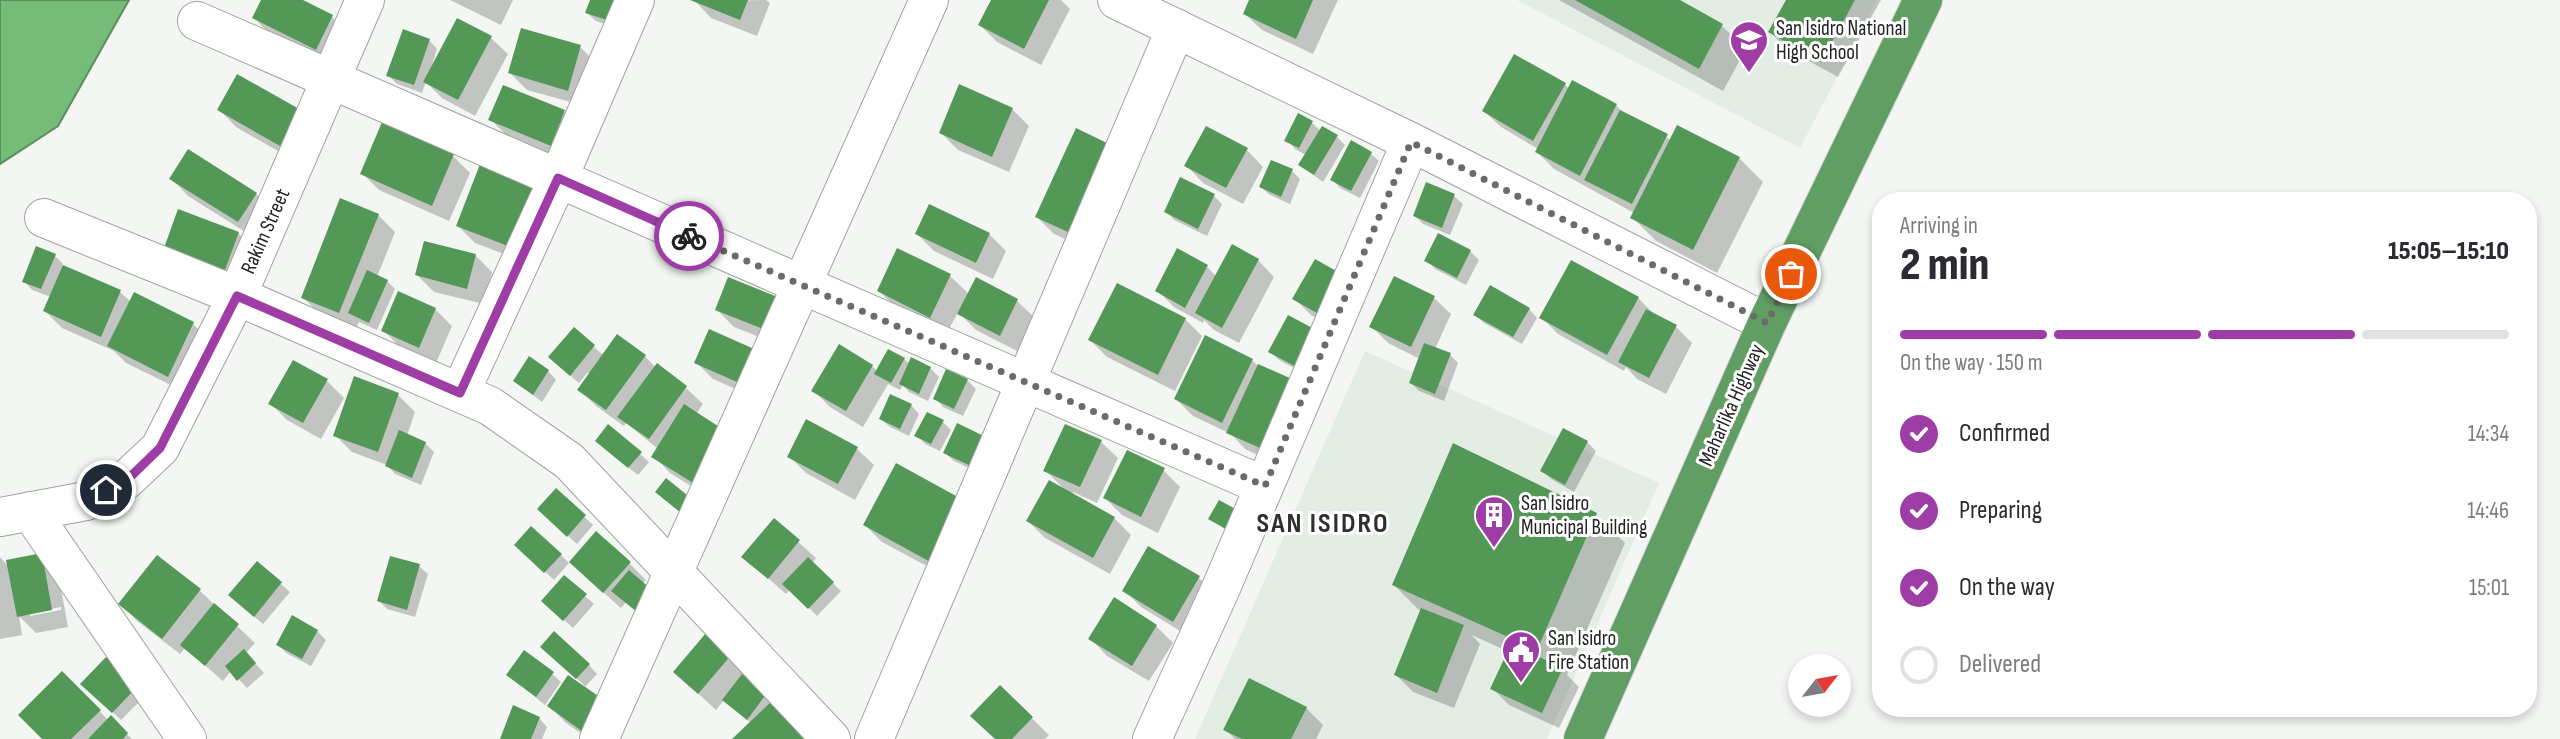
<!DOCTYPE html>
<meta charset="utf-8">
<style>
:root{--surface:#fff;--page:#f2f2f3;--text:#2b2b33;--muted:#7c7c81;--line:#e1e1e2;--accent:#9e3da5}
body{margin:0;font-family:"Sofia Sans Condensed",sans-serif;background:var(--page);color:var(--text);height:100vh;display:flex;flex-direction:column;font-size:26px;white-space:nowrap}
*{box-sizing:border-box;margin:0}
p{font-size:23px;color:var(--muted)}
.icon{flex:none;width:38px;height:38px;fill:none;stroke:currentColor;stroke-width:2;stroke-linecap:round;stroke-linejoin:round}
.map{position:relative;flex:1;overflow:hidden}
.details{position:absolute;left:1872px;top:192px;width:665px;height:525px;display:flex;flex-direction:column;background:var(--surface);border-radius:28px;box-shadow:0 4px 10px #0003}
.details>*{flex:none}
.needle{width:46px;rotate:59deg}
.tools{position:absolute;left:1788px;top:654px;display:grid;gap:14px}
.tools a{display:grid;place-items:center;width:63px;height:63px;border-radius:50%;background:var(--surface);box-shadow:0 4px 10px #0003;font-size:35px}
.pin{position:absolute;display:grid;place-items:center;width:60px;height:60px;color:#fff;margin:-30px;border:4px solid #fff;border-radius:50%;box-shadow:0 2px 7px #0007}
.courier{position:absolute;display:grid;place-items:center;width:70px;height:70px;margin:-35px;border:5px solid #9e3da5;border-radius:50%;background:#fff;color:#222;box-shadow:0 2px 9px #0007}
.head em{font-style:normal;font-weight:800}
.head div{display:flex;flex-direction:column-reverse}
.head{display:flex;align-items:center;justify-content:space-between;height:119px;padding:0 28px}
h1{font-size:46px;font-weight:800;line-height:52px}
.bar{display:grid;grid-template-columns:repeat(4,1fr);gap:10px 7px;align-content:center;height:84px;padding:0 28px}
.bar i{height:9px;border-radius:5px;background:var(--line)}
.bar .selected{background:var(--accent)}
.bar p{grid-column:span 4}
ol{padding:0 28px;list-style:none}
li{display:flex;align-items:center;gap:21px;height:77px}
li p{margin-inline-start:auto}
li .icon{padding:7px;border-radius:50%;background:var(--accent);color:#fff;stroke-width:4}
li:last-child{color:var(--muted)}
li i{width:38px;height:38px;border:4px solid var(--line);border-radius:50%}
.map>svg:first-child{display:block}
</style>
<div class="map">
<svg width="2560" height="739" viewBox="0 0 2560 739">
<rect width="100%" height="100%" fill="#f3f6f3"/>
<!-- built -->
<path fill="#e4ede4" d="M1517 0H1877L1800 148Z
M1365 351 1659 483 1547 739H1195Z"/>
<!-- water -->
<path fill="#75bc78" stroke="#5c8e5e" stroke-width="2" d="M0 0H129L58 126 0 164Z"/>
<!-- shadow -->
<path fill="#0003" fill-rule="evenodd" d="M263 0H299L332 17 349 34 333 65 271 35 254 18Z
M450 0H513L501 25Z
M592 0 628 32 596 21 587 13Z
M766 0 770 3 757 36 711 18 695 1Z
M993 0H1061L1070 9 1041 65 997 42 980 25Z
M1251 0H1338L1313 54 1262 30 1245 14Z
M1559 0H1676L1722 26 1746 49 1723 91Z
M1788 0H1881L1838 77 1787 49 1770 32Z
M491 38 508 54 475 116 442 98 426 82 422 93 397 84 388 75 429 40 437 49 432 65 434 66Z
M580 47 597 64 585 106 527 90 510 73Z
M1565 84 1569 89 1616 105 1624 114 1671 140 1739 158 1763 182 1717 273 1656 241 1632 217 1634 213 1554 169 1537 152 1538 149 1501 127 1484 111Z
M504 87 564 112 581 129 568 161 507 136 490 119Z
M1012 109 1029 126 1009 172 958 150 941 133Z
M220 110 299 111 297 162 236 127Z
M1298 116 1312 123 1321 131 1322 128 1337 137 1345 145 1323 182 1300 165 1306 155 1295 149 1287 140Z
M383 124 453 156 470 173 449 221 379 190 362 173Z
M1077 130 1085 248 1054 234 1037 217Z
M1247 150 1263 167 1243 204 1203 183 1187 166Z
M1370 153 1379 161 1360 198 1340 188 1332 179Z
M483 161 530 264 475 243 458 226Z
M1292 171 1300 179 1290 204 1270 195 1261 187Z
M172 179 256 194 272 211 255 238 188 196Z
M1427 184 1454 196 1463 204 1450 235 1423 224 1415 216Z
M1214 196 1222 204 1207 236 1174 220 1166 211Z
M378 215 395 232 377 277 387 281 395 289 377 330 359 322 356 329 319 314 303 297Z
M238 233 255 250 242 286 166 248Z
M917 234H989L1006 251 993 279 934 251Z
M1470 251 1479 260 1466 285 1435 269 1427 260Z
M475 255 492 272 484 304 434 292 417 275Z
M55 256 63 264 62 266 120 292 131 302 135 294 193 324 210 341 185 392 126 363 114 351 62 328 45 311 51 297 32 290 24 281Z
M1258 260 1274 277 1239 343 1214 330 1204 320 1203 323 1174 307 1157 290 1207 267 1217 277Z
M950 276 969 294 976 279 1017 301 1034 317 1017 351 976 330 958 312 947 333 896 308 879 291Z
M1394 278 1434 298 1451 314 1435 349 1450 355 1458 363 1444 401 1419 391 1411 383 1420 359 1388 343 1371 326Z
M729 279 788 348 734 327 717 310Z
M1117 285 1185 319 1202 336 1175 391 1107 357 1090 340Z
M1363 295 1341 332 1311 315 1294 298Z
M1638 298 1656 316 1675 326 1692 343 1666 394 1637 379 1626 367 1624 371 1558 334 1542 318Z
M435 309 452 326 436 363 400 347 383 330Z
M1529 309 1537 318 1522 344 1484 323 1475 315Z
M575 330 603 355 645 356 656 368 658 365 686 388 703 404 696 414 715 501 670 473 654 456 658 449 626 423 624 426 596 406 579 389 590 374 588 372 579 383 559 366Z
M710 331 763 401 713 379 696 362Z
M1317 333 1307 375 1279 360 1270 351Z
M904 359 910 364 930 368 939 377 928 401 909 392 903 385 900 390 888 384 863 427 830 407 814 391 872 366 877 371Z
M1252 360 1259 367 1277 464 1245 449 1231 434 1193 416 1176 399Z
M548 371 556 380 542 402 515 381Z
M967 380 976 389 963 416 943 407 935 398Z
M327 381 344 398 321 439 287 420 270 403Z
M398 395 415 412 407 436 425 443 434 452 421 485 395 474 387 465 352 452 335 435Z
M911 405 919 414 909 436 890 427 881 419Z
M943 422 951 430 940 451 925 444 917 435Z
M989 440 986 476 954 461 945 453Z
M1101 442 1118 458 1097 503 1073 492 1072 495 1114 518 1131 535 1110 574 1045 538 1028 521 1064 489 1045 470Z
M1587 442 1596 451 1574 492 1551 479 1542 470Z
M605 449 640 454 649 462 638 475Z
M857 449 874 465 855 500 806 473 789 456Z
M897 466 951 579 882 542 865 525Z
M1163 470 1180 487 1158 533 1122 515 1105 498Z
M556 490 593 525 577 544 548 518Z
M1596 515 1625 543 1567 675 1579 687 1559 728 1509 705 1492 688 1509 652 1472 635 1480 644 1454 708 1413 692 1396 675 1421 612 1394 585Z
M774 520 816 558 812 563 841 591 817 616 790 589 786 594 744 557Z
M516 545 561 555 569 563 554 580Z
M41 555 58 572 68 627 36 633 19 616 22 635 0 639V557L9 567ZM61 607V610L30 616V613Z
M257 563 290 592 263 624 239 604Z
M629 563 646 580 621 608 588 579Z
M419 566 428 574 415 617 387 609 379 601Z
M1199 578 1216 595 1190 637 1141 607 1124 590Z
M200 591 255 643 246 653 264 673 247 688 231 671 223 681 185 648 180 654 137 621 121 604Z
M585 596 594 604 573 628 552 609Z
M1115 600 1156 626 1173 643 1149 681 1107 656 1091 639Z
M317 631 326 640 311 666 286 653 278 644Z
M707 635 747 672 744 677 790 719 734 739 751 723 724 700 716 710 675 672Z
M551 655 589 665 597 674 584 688 589 739 566 723 549 706 585 686Z
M106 660 144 697 121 720 83 683Z
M62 673 108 720 111 718 132 739H44Z
M552 674 561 682 545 705 508 675Z
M1000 687 1049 735 1045 739H996Z
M1306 708 1323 725 1316 739H1235L1226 730Z
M539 718 547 727 542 739H501Z"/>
<!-- building -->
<path fill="#539857" d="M261 0H303L333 15 316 50 252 18Z
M590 0H628L620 24 585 13Z
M690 0H748L740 20Z
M991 0H1049L1024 49 978 25Z
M1249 0H1313L1296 39 1243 14Z
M1575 0H1680L1723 24 1699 69Z
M1786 0H1855L1821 62 1768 32Z
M457 18 492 36 458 100 423 82Z
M521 28 581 45 568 91 508 73Z
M403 29 430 39 414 85 386 76Z
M1514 54 1566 83 1533 141 1482 111Z
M237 74 301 110 280 146 217 110Z
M1572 80 1617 104 1580 176 1535 152Z
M959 84 1013 108 992 157 939 133Z
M503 85 565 110 551 146 488 120Z
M1620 110 1668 134 1632 204 1584 180Z
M1298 113 1313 121 1299 148 1284 141Z
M382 122 454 154 432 206 360 174Z
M1677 125 1740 157 1693 250 1630 218Z
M1206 126 1248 148 1226 188 1184 166Z
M1322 126 1338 135 1314 175 1298 165Z
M1076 128 1109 144 1068 232 1035 217Z
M1351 140 1372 152 1351 191 1330 180Z
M188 149 257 193 238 222 169 179Z
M482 159 539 182 513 248 456 226Z
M1271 160 1293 169 1281 197 1259 187Z
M1180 177 1215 194 1198 229 1164 212Z
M1426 182 1455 194 1442 228 1413 216Z
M340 198 379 214 339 313 301 298Z
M929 204 990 233 976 263 915 234Z
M178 209 239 232 225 270 164 248Z
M1438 233 1471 250 1457 278 1424 261Z
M424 241 476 254 467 289 415 275Z
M1232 244 1259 259 1222 328 1195 313Z
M36 246 56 254 41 289 22 282Z
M897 248 951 274 930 318 877 291Z
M1177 248 1208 265 1185 308 1155 291Z
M1315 259 1347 277 1324 317 1292 299Z
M1571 260 1639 297 1607 355 1539 318Z
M63 265 121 290 101 337 43 311Z
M367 270 388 280 369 323 348 313Z
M1394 276 1435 296 1411 347 1369 327Z
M728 277 785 300 771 332 715 310Z
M976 277 1018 299 1000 336 957 314Z
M1117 283 1186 318 1158 375 1088 340Z
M1490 285 1530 308 1513 337 1473 315Z
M398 291 436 308 419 348 381 331Z
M134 292 194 322 168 377 107 346Z
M1646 309 1677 325 1649 378 1618 362Z
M1288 315 1318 331 1298 368 1268 352Z
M574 327 595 345 570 376 548 357Z
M709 329 761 352 746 386 694 363Z
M617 334 646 355 606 410 577 390Z
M1205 335 1253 359 1222 423 1174 399Z
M1424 343 1451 353 1435 394 1409 383Z
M839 344 873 365 846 411 811 391Z
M888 349 905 358 891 383 874 374Z
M529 356 549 370 533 395 513 381Z
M911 357 931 367 919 394 899 384Z
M293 360 328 379 303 423 268 404Z
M657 363 687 386 649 439 617 417Z
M1258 364 1292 379 1260 448 1226 433Z
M946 369 968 379 954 409 933 399Z
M354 376 399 393 378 452 333 436Z
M890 394 912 404 900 429 879 419Z
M684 404 730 434 698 486 651 457Z
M927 412 944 420 931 444 914 436Z
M806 419 858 447 838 484 787 457Z
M957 423 990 439 977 469 943 453Z
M608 424 642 452 628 468 595 441Z
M1065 424 1102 440 1080 487 1043 471Z
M1563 428 1588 441 1565 485 1540 471Z
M399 430 426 442 412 478 385 466Z
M1453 443 1597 513 1537 650 1392 585Z
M1127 450 1165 468 1141 517 1103 498Z
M896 463 967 502 934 564 863 525Z
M666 478 692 499 681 513 655 492Z
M1049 480 1115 517 1093 558 1026 521Z
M556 488 586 515 567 537 537 509Z
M1219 500 1241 512 1231 532 1208 519Z
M774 518 800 540 768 579 741 557Z
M531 526 562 554 544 573 514 545Z
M596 531 631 562 603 593 569 562Z
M1148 546 1200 576 1173 622 1122 591Z
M42 553 52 610 17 617 6 560Z
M157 555 201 589 162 639 118 604Z
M390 556 420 564 407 610 377 601Z
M808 557 834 582 808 609 782 584Z
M257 561 282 582 254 617 228 595Z
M629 570 659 596 642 616 611 591Z
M564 575 587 594 563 621 541 601Z
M1114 597 1157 625 1132 666 1088 639Z
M214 603 239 624 205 666 180 645Z
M1421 608 1464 625 1437 693 1394 675Z
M292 615 318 630 302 659 276 645Z
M554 631 590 664 576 679 540 647Z
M706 633 732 654 698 694 673 672Z
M1511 644 1563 668 1542 713 1490 689Z
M244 649 256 663 237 681 225 666Z
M524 650 554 672 536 697 506 675Z
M106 657 137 687 112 713 80 684Z
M62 671 101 710 71 739H42L18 715Z
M742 674 767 693 747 720 722 700Z
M568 675 604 700 583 732 547 706Z
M1249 678 1307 707 1291 739H1242L1223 730Z
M1000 685 1033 717 1012 739H995L970 716Z
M773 700 810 739H732Z
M513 705 540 717 531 739H500Z
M111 715 128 733 123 739H88Z"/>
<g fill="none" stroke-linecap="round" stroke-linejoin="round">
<defs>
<path id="minor" d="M1117 0 1411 142 1767 323
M197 21 1264 486
M44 218 237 296 490 406 569 461 831 739
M460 393 558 179 635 0
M30 511 187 739
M0 517 86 501 126 480 160 448 237 296 365 0
M599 739 929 0
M874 739 1176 28
M1152 739 1221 588 1411 142"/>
<path id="highway" d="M1583 739 1767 323 1923 0"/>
</defs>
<!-- minor casing -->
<use href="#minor" stroke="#a0a2a0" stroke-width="40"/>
<!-- highway casing -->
<use href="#highway" stroke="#d3d3d3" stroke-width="40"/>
<!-- minor -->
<use href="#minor" stroke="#fff" stroke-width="38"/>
<!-- highway -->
<use href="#highway" stroke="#619e63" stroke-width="38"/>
</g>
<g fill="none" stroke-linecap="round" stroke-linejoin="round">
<!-- done -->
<path stroke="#6a6c6a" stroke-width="7" stroke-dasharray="0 12.6" d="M689 236 1265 486 1411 142 1767 323 1791 274"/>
<!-- route -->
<path stroke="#9e3da5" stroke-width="9" d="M106 490 127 480 160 448 237 296 460 393 558 178 689 236"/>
</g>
<!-- icons -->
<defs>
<symbol id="school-pin" viewBox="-11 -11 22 30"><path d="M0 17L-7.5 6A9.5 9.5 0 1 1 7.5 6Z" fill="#9e3da5" stroke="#fff"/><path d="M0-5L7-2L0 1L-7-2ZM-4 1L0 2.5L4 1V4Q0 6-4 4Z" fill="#fff"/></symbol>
<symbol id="building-pin" viewBox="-11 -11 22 30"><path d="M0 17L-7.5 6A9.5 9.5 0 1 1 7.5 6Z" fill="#9e3da5" stroke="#fff"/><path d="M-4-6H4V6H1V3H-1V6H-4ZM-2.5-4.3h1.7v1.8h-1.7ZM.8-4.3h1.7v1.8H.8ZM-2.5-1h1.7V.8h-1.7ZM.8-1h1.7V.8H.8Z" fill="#fff"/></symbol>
<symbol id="civic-pin" viewBox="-11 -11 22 30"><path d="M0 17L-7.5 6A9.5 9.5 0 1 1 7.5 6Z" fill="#9e3da5" stroke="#fff"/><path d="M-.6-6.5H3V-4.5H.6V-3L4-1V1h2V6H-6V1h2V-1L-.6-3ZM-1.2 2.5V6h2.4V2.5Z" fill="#fff"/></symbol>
</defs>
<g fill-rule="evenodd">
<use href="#school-pin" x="1727" y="18" width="44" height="60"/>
<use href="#building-pin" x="1472" y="493" width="44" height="60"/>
<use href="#civic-pin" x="1499" y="628" width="44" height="60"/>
</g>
<g text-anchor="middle" stroke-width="6" stroke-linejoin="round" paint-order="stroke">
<!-- poi labels -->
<g font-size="21" fill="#212221" stroke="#fff" text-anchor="start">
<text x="1776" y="35">San Isidro National<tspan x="1776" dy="24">High School</tspan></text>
<text x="1521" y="510">San Isidro<tspan x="1521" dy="24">Municipal Building</tspan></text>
<text x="1548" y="645">San Isidro<tspan x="1548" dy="24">Fire Station</tspan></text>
</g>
<!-- street labels -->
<g font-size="21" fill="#212221" stroke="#fff">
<text transform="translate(265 231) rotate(-66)" y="7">Rakim Street</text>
<text transform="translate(1731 405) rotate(-66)" y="7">Maharlika Highway</text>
</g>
<!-- district labels -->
<g font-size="28" font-weight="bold" letter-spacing="2" fill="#2e302e" stroke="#fff">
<text x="1323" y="532">SAN ISIDRO</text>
</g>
</g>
</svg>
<div class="tools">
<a><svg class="needle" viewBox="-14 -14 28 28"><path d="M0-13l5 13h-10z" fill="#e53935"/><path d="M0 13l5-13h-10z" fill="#7c7c81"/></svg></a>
</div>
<div class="pin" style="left:1791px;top:274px;background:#ea580c"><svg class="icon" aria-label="bag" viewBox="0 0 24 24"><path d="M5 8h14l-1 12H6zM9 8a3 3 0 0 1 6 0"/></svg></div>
<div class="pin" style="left:106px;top:490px;background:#1f2937"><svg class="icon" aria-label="home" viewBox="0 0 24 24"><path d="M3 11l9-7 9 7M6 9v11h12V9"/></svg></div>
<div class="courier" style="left:689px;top:236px"><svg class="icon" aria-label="bike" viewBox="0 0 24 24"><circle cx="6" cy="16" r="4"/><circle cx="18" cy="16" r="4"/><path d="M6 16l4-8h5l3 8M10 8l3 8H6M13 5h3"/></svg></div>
<section class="details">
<div class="head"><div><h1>2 min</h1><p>Arriving in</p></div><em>15:05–15:10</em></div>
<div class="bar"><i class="selected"></i><i class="selected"></i><i class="selected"></i><i></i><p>On the way · 150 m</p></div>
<ol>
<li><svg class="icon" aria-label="check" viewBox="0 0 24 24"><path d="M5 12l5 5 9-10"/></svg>Confirmed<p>14:34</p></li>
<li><svg class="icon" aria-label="check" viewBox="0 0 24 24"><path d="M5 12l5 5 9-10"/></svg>Preparing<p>14:46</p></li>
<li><svg class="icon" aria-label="check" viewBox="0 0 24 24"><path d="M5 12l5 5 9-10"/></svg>On the way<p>15:01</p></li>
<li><i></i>Delivered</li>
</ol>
</section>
</div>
